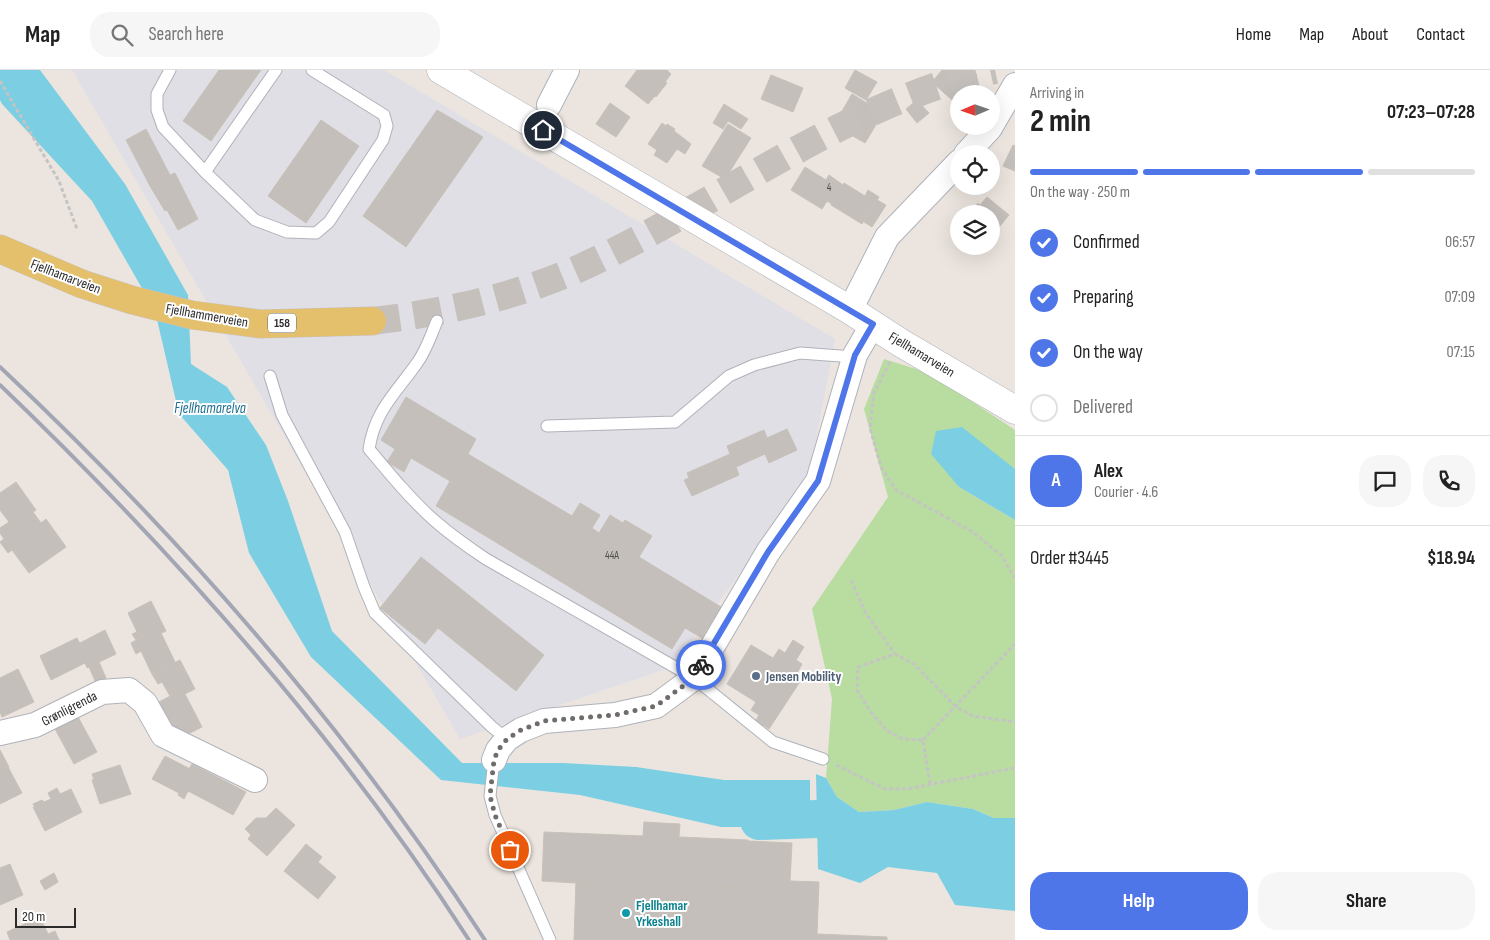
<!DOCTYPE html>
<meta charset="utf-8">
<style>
:root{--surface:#fff;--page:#f6f6f6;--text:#222;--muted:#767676;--line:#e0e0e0;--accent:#4e76e9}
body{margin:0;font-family:"Sofia Sans Condensed",sans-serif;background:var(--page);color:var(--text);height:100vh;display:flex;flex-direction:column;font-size:19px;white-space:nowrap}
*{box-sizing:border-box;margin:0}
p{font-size:16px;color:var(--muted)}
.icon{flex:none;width:28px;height:28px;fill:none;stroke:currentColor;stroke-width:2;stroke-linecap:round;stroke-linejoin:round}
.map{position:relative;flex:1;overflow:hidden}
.side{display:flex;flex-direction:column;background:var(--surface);width:475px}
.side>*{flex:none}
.needle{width:32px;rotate:268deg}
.controls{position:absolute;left:950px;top:15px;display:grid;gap:10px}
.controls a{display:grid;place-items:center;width:50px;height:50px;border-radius:50%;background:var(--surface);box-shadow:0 5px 20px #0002;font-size:25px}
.scale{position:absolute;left:15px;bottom:12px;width:61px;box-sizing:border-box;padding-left:5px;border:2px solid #2b2b2b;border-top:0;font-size:14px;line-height:18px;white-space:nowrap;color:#2b2b2b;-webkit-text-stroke:4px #fff;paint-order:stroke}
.pin{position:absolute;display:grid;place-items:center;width:42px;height:42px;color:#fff;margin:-21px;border:2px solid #fff;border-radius:50%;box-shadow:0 1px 5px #0007}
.courier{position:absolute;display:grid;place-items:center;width:50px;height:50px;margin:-25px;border:4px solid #4e76e9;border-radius:50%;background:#fff;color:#222;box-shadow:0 1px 6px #0007}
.summary em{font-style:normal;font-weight:700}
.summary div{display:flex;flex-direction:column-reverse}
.summary{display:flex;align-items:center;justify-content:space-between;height:85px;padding:0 15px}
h1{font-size:32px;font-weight:700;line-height:38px}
.bar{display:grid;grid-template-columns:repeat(4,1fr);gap:8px 5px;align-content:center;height:60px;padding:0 15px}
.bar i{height:6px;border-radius:4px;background:var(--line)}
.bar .on{background:var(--accent)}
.bar p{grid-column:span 4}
.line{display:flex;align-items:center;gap:12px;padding:0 15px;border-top:1px solid var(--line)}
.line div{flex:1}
.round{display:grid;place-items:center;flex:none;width:52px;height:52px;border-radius:20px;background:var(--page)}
ol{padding:0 15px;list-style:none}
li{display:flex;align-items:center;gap:15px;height:55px}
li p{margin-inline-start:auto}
li .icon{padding:5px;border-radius:50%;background:var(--accent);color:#fff;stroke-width:4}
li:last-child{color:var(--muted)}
li i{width:28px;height:28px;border:2px solid var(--line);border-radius:50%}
.action{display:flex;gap:10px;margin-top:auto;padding:10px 15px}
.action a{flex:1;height:58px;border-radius:20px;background:var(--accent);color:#fff;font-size:20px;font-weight:700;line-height:58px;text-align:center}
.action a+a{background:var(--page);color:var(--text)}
header{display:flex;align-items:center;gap:30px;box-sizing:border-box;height:70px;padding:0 25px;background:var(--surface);border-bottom:1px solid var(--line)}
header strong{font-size:24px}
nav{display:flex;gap:28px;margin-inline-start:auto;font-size:18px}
.search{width:350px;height:45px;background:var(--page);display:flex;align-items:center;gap:12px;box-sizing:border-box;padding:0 18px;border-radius:20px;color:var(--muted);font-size:19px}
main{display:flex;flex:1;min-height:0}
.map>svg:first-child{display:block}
</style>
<header>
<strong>Map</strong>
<div class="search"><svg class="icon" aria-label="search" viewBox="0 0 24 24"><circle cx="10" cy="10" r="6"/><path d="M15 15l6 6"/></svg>Search here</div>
<nav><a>Home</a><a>Map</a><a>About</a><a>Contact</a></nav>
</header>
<main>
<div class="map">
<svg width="1015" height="870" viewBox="0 0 1015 870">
<rect width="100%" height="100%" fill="#ece5df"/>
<!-- industrial -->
<path fill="#e0dfe5" d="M72 0H384L835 269 809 407 672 597 460 669Z"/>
<!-- green -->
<path fill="#b9dda1" d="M884 289 929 303 1015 360V399L1009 395 959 417 1015 450V748H994L973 739 927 732 894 740 859 742 837 727 826 708 832 629 812 539 888 427 864 339Z"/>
<!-- water -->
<path fill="#7ccfe3" d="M0 0H40L125 114 188 225 191 294 227 317 266 375 288 431 332 561 462 693H563L636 697 724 710H810V757H721L580 725 441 710 311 587 249 483 228 400 179 344 155 241 92 131 2 34 0 30Z
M962 357 1015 399V450L959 417 931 384 936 361Z
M816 704 826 708 837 727 859 742 894 740 927 732 973 739 994 748H1015V841L955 835 937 803 888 797 860 813 818 799Z"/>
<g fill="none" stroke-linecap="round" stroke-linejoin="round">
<!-- river -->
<path stroke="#7ccfe3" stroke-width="38" d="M759 751 817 749"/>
</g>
<!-- building -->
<path fill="#c4bfbb" stroke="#c7c1b8" d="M219 0H261L211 71 183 51Z
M637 0H667L671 4 665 12 667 13 656 27 655 26 648 34 625 16Z
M855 0 877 12 866 30 845 18Z
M942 0H971L977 5 953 31 932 12Z
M771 5 803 18 793 42 761 29Z
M852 24 883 43 865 73 834 55Z
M917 30 929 43 917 53 906 39Z
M610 33 630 47 616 67 596 54Z
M724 34 748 49 741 59 728 51 723 59 713 53Z
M437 40 483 67 406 177 363 146Z
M321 50 340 63 286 139 268 126Z
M662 53 666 56 667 54 675 59 674 61 691 74 685 84 677 79 667 93 654 85 657 80 648 74Z
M728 54 751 68 725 109 702 96Z
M146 59 170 105 175 103 198 149 178 160 167 140 165 141 150 116 126 70Z
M340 63 359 76 306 153 286 139Z
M1013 75 1015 76V101L1003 96Z
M805 97 826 110 829 105 843 115 832 134 827 131 822 139 791 120Z
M844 113 865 126 868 120 879 127 862 154 831 135Z
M987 127 1009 145 991 167V144H973L974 143 972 141 978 133 980 135Z
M877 130 886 135 872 157 864 152Z
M406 327 476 369 468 384 572 446 580 433 600 445 592 458 599 463 610 445 623 453 625 450 652 466 639 487 721 537 702 568 685 558 672 579 436 436 450 411 411 388 404 402 387 392 395 379 381 370Z
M787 359 797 380 769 393 765 384 736 397 739 405 692 426 684 410 689 408 687 403 730 384 727 376 764 360 767 368Z
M16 412 36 440 33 442 41 453 46 449 66 477 29 503 12 480 8 483 0 472 4 469 0 463V458L9 452 0 440V423Z
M421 487 544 585 516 621 438 558 425 574 380 538Z
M151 531 166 561 151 568 149 563 136 570 132 564 137 562 128 543Z
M105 560 116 584 99 592 106 608 96 613 89 597 87 598 85 593 89 591 80 573Z
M149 563 151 568 161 563 175 592 152 604 141 581 136 584 131 573Z
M77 568 89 591 51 610 40 586Z
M793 570 804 577 796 590 802 594 797 603 803 607 769 659 756 650 759 645 751 640 756 632 727 614 751 575 773 588 779 579 785 583Z
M180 590 195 619 176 628 174 624 170 626 162 612 158 614 152 604Z
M18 599 34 632 2 647 0 642V608Z
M174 624 176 628 185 624 202 657 178 669 159 632Z
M77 645 97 682 74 694 54 657Z
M0 680 9 697 0 701Z
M165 686 194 701 181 724 152 709Z
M192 694 223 710 211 733 188 721 184 729 178 725 179 723 181 724 194 701 189 699Z
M120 695 131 724 100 734 92 710 94 709 92 704Z
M8 697 22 723 0 734V701Z
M223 710 246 722 233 745 211 733Z
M57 718 60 724 71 719 82 742 45 761 33 737H35L33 734 42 730 44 732 51 729 48 723Z
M276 738 295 755 267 786 248 769 251 765 245 759 256 748H266Z
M644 752 680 754 679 767 748 770 746 818 576 811V813L542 811 544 762 643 766Z
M748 771 792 773 790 811 819 812 817 864 887 867V870H675L679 815 746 818Z
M306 774 322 787 318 792 336 807 318 829 284 801Z
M10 794 23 825 0 835V798Z
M54 803 58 812 45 820 40 811Z
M576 811 679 815 675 870H574Z
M40 847 48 864 55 861 59 870H10L7 862Z"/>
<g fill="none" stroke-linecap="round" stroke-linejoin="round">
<!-- primary-tunnel -->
<path stroke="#c5c0bb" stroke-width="28" stroke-dasharray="28 14" stroke-linecap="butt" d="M372 251C444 243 515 227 580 198 719 135 843 33 995 0"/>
<defs>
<path id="lane" d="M170 0 157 24V40L163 57 205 102 255 150 287 162 316 163 329 152 383 70 387 56 384 45 312 0
M205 102 276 0
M437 251C431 265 426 281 417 293 396 323 375 340 369 379 389 403 412 431 435 451 451 465 468 477 486 489L694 608 773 672 823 689
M270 306 282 345 345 462 364 517 375 543 492 657 507 669
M547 356 675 352 729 306 754 295 800 283 854 287
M494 690 490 726 495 745 550 870"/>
<path id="street" d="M549 35 567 0
M966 84 990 58 1015 15
M850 240 887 167 959 92
M0 663 35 655 102 622 129 620 145 633 163 665 255 710
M494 690 498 680 507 669 521 660 544 651 615 645 656 636 694 608 768 482 818 411 855 285 873 254"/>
<path id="secondary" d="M441 0 850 240 901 273 1015 340"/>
<path id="primary" d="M0 179 82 214 132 230 192 245 260 254 372 251"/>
</defs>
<!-- lane casing -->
<use href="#lane" stroke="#afb2ba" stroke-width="13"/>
<!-- street casing -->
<use href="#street" stroke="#afb2ba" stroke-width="26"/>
<!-- secondary casing -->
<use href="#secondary" stroke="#afb2ba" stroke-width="29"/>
<!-- primary casing -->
<use href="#primary" stroke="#c4c4c4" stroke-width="29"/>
<!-- path -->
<path stroke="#c4c4c4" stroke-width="3" stroke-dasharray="4 2.5" stroke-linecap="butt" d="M0 11 59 111 77 159
M890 292 874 323 870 358 881 397 896 420 973 462 1002 486 1015 508
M851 510 865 542 895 584
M923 670 1015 574
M836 695 885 719H907L1015 698
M930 714 923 670 903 669 887 661 871 642 857 620 858 597 895 584 914 594 956 637 973 646 1015 652"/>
<!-- lane -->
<use href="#lane" stroke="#fff" stroke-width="11"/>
<!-- street -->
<use href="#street" stroke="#fff" stroke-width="24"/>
<!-- secondary -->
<use href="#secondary" stroke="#fff" stroke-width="28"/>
<!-- primary -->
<use href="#primary" stroke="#e4bf6c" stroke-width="28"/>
<!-- rail -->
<path stroke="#a2a6b4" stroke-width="4" d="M0 297C183 469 348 659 485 870
M0 315C175 483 338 666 469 870"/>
</g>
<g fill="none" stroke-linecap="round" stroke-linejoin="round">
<!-- done -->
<path stroke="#6f6c6a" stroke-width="5" stroke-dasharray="0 9" d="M510 780 495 745 490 726 494 690 498 680 507 669 521 660 544 651 615 645 656 636 694 608 701 595"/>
<!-- route -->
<path stroke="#4e76e9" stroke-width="6" d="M543 60 873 254 855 285 818 411 768 482 701 595"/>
</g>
<!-- markers -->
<circle fill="#5c6f8a" stroke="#fff" stroke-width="2" cx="756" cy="606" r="5"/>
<circle fill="#0f9aa8" stroke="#fff" stroke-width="2" cx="626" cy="843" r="5"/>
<g text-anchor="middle" stroke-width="4" stroke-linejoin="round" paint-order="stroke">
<!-- number labels -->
<g font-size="11" fill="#51504f">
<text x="829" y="121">4</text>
<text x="612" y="489">44A</text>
</g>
<!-- shield labels -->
<rect fill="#fff" stroke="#6b6b6b" stroke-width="1" x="268" y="243.5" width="28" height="19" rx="4"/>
<g font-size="12" font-weight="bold" fill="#2b2b2b">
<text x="282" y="257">158</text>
</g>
<!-- street labels -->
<g font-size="14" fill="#2b2b2b" stroke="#fff">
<text transform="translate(66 206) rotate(21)" y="5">Fjellhamarveien</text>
<text transform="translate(207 245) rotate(10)" y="5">Fjellhammerveien</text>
<text transform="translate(922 284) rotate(31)" y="5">Fjellhamarveien</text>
<text transform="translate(69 638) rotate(-27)" y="5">Grønligrenda</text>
</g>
<!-- service labels -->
<g font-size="14" font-weight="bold" fill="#4e5e75" stroke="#fff" text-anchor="start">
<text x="766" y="611">Jensen Mobility</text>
</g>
<!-- culture labels -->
<g font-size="14" font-weight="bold" fill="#0d838f" stroke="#fff" text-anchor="start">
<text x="636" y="840">Fjellhamar<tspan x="636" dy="16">Yrkeshall</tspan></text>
</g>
<!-- water labels -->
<g font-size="15" font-style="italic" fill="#1a7090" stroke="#fff">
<text x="210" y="343">Fjellhamarelva</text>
</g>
</g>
</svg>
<div class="controls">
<a><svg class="needle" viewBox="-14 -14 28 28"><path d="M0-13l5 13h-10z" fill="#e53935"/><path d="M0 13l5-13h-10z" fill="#767676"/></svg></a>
<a><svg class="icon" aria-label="locate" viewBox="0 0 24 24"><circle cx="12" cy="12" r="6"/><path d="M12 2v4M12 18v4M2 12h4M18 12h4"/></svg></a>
<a><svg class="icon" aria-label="layers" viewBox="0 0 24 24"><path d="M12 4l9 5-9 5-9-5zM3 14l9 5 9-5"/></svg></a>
</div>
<div class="scale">20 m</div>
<div class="pin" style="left:510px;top:780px;background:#ea580c"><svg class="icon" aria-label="bag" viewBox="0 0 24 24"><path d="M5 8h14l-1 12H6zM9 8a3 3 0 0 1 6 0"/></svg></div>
<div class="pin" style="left:543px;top:60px;background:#1f2937"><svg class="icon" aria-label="home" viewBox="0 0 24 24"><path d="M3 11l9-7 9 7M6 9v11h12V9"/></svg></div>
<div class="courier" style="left:701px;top:595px"><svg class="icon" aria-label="bike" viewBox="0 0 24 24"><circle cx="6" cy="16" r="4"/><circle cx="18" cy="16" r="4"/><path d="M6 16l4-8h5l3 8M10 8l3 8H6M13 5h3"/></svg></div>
</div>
<section class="side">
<div class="summary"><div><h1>2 min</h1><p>Arriving in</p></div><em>07:23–07:28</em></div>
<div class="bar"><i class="on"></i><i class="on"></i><i class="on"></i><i></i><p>On the way · 250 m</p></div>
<ol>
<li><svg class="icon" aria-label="check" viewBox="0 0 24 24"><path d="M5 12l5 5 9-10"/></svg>Confirmed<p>06:57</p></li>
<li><svg class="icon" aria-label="check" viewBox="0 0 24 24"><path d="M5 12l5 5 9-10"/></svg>Preparing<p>07:09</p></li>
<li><svg class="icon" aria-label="check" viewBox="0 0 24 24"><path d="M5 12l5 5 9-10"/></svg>On the way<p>07:15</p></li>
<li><i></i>Delivered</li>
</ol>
<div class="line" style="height:90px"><b class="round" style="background:var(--accent);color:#fff">A</b><div><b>Alex</b><p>Courier · 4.6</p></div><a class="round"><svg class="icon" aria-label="chat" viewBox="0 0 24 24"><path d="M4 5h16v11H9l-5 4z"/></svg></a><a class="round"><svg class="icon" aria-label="phone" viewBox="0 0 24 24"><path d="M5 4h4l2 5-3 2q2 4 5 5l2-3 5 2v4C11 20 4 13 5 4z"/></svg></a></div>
<div class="line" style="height:65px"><div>Order #3445</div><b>$18.94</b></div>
<div class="action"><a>Help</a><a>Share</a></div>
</section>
</main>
